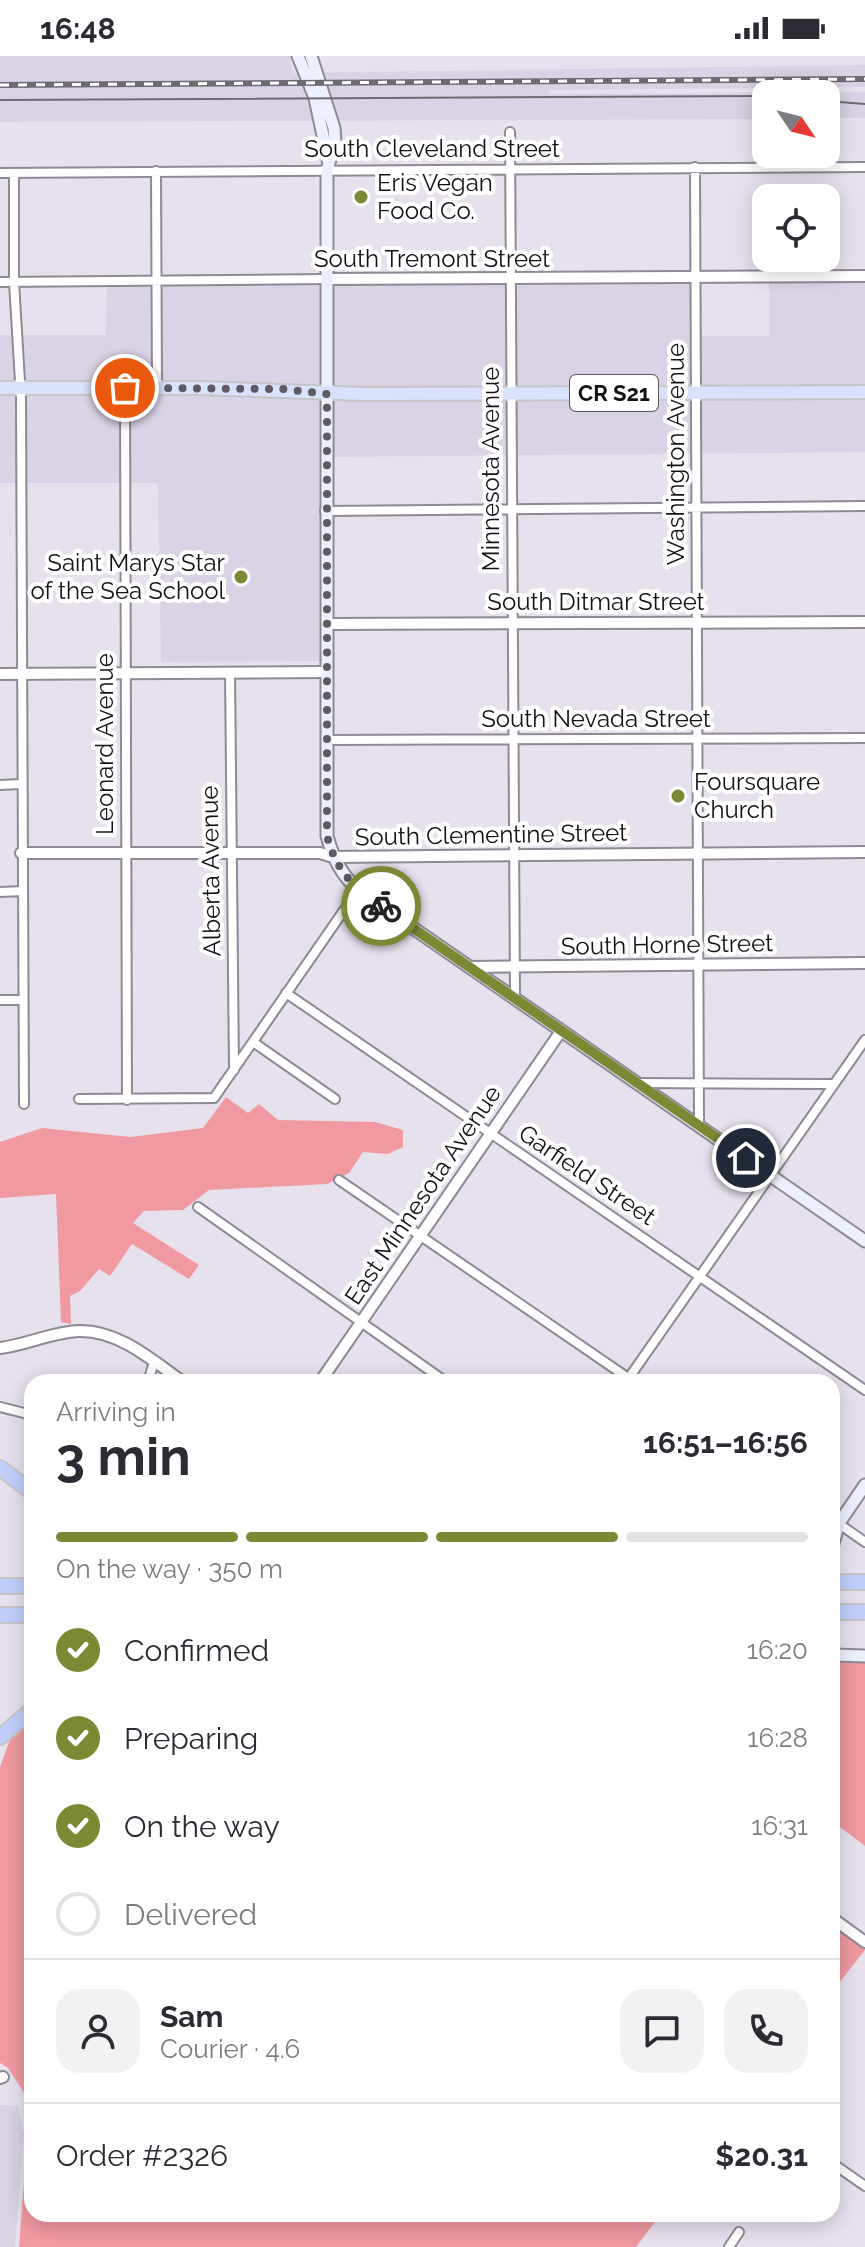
<!DOCTYPE html>
<meta charset="utf-8">
<style>
:root{--surface:#fff;--page:#f2f2f3;--text:#2b2b33;--muted:#7c7c81;--line:#e1e1e2;--accent:#7d8835}
body{margin:0;font-family:Raleway,sans-serif;background:var(--page);color:var(--text);height:100vh;display:flex;flex-direction:column;font-size:30px;white-space:nowrap}
*{box-sizing:border-box;margin:0}
p{font-size:26px;color:var(--muted)}
.icon{flex:none;width:44px;height:44px;fill:none;stroke:currentColor;stroke-width:2;stroke-linecap:round;stroke-linejoin:round}
.map{position:relative;flex:1;overflow:hidden}
.drawer{position:absolute;left:24px;top:1318px;width:816px;height:848px;display:flex;flex-direction:column;background:var(--surface);border-radius:24px;box-shadow:0 4px 20px #0003}
.drawer>*{flex:none}
.needle{width:52px;rotate:125deg}
.buttons{position:absolute;left:752px;top:24px;display:grid;gap:16px}
.buttons a{display:grid;place-items:center;width:88px;height:88px;border-radius:16px;background:var(--surface);box-shadow:0 4px 20px #0003;font-size:40px}
.pin{position:absolute;display:grid;place-items:center;width:68px;height:68px;color:#fff;margin:-34px;border:4px solid #fff;border-radius:50%;box-shadow:0 2px 8px #0007}
.courier{position:absolute;display:grid;place-items:center;width:80px;height:80px;margin:-40px;border:6px solid #7d8835;border-radius:50%;background:#fff;color:#222;box-shadow:0 2px 10px #0007}
.summary em{font-style:normal;font-weight:700}
.summary div{display:flex;flex-direction:column-reverse}
.summary{display:flex;align-items:center;justify-content:space-between;height:136px;padding:0 32px}
h1{font-size:52px;font-weight:700;line-height:60px}
.bar{display:grid;grid-template-columns:repeat(4,1fr);gap:12px 8px;align-content:center;height:96px;padding:0 32px}
.bar i{height:10px;border-radius:6px;background:var(--line)}
.bar .on{background:var(--accent)}
.bar p{grid-column:span 4}
.line{display:flex;align-items:center;gap:20px;padding:0 32px;border-top:2px solid var(--line)}
.line div{flex:1}
.round{display:grid;place-items:center;flex:none;width:84px;height:84px;border-radius:24px;background:var(--page)}
ol{padding:0 32px;list-style:none}
li{display:flex;align-items:center;gap:24px;height:88px}
li p{margin-inline-start:auto}
li .icon{padding:8px;border-radius:50%;background:var(--accent);color:#fff;stroke-width:4}
li:last-child{color:var(--muted)}
li i{width:44px;height:44px;border:4px solid var(--line);border-radius:50%}
.status{display:flex;justify-content:space-between;align-items:center;height:56px;padding:0 40px;background:var(--surface);direction:ltr}
.status svg{height:22px;fill:currentColor}
.map>svg:first-child{display:block}
</style>
<div class="status"><b>16:48</b><svg viewBox="0 0 49 12"><path d="M0 12V9h3v3zM5 12V6h3v6zM10 12V3h3v9zM15 12V0h3v12zM26 1h20v11H26zM47 4h2v5h-2z"/></svg></div>
<div class="map">
<svg width="865" height="2191" viewBox="0 0 865 2191">
<rect width="100%" height="100%" fill="#e7e1ee"/>
<!-- built -->
<path fill="#dad2e5" d="M0 0H290L293 17 865 9V31L549 34V38L865 36V62H826V38H766V63L0 66Z
M865 226V396L321 401 322 605 161 606 158 427H0V279H106L107 230 690 228 689 280H769V227Z
M0 2049 18 2050 24 2078 15 2191H0Z"/>
<!-- green -->
<path fill="#f099a1" d="M226 1041 248 1057 259 1048 278 1064 375 1066 403 1074V1091L388 1098 363 1096 349 1117 327 1128 209 1134 183 1154 144 1155 133 1167 199 1209 189 1223 132 1188 110 1220 99 1213 80 1235 70 1240 71 1268 61 1266 56 1138 0 1142V1086L42 1072 130 1081 203 1072Z
M832 1590 865 1603V1790L832 1765Z
M32 1655V2158H661L636 2191H19L30 2046 8 2012 0 2007V1711L14 1672Z
M832 1862 865 1886V1894L832 1936Z"/>
<g fill="none" stroke-linecap="round" stroke-linejoin="round">
<defs>
<path id="minor" d="M510 76 515 942
M695 111 699 1069
M156 115 157 332
M0 117 865 111
M14 117V226L21 342 24 1048
M0 226 327 223
M125 332 127 1044
M325 455 865 450
M230 616 234 1014
M327 684 865 682
M0 729 21 728
M0 836 23 835
M286 937 865 1334
M0 944H23
M253 986 335 1043
M639 1027 833 1028
M79 1043 214 1042 358 834
M339 1124 634 1326
M198 1151 446 1326
M148 1326 154 1306
M626 1326 865 984
M0 1351 32 1359
M832 1463 865 1486
M832 2107 865 2130
M729 2191 739 2176"/>
<path id="tertiary" d="M327 223 865 220
M327 568 865 566
M0 618 327 616
M21 797H320L333 801 865 796
M469 911 865 907
M0 1292C26 1289 52 1276 79 1275 119 1274 153 1305 183 1326
M320 1326 561 975
M832 1680 833 1599
M832 1862 865 1886
M0 2022 3 2021"/>
<path id="secondary" d="M298 0 315 42 329 108
M311 0 334 72 335 86 327 114V780C333 802 341 818 358 834L865 1185
M832 1491 839 1467 865 1429
M832 1579 833 1599 865 1600"/>
<path id="primary" d="M0 332H199L363 338 865 336"/>
<path id="motorway" d="M0 1412 32 1436
M832 1526H865
M0 1530H32
M832 1556H865
M0 1559H32
M0 1681 32 1654"/>
</defs>
<!-- minor casing -->
<use href="#minor" stroke="#8e8995" stroke-width="12"/>
<!-- tertiary casing -->
<use href="#tertiary" stroke="#8e8995" stroke-width="14"/>
<!-- secondary casing -->
<use href="#secondary" stroke="#8e8995" stroke-width="15"/>
<!-- primary casing -->
<use href="#primary" stroke="#c6c6c7" stroke-width="16"/>
<!-- motorway casing -->
<use href="#motorway" stroke="#c6c6c7" stroke-width="18"/>
<!-- minor -->
<use href="#minor" stroke="#fff" stroke-width="8"/>
<!-- tertiary -->
<use href="#tertiary" stroke="#fff" stroke-width="10"/>
<!-- secondary -->
<use href="#secondary" stroke="#ecf0fe" stroke-width="11"/>
<!-- primary -->
<use href="#primary" stroke="#d9e2fc" stroke-width="12"/>
<!-- motorway -->
<use href="#motorway" stroke="#c0cefa" stroke-width="14"/>
<!-- tram -->
<path stroke="#6e6a72" stroke-width="2" d="M0 44 766 40
M826 45 865 48"/>
<defs>
<path id="rail" d="M0 29 865 23"/>
</defs>
<!-- rail casing -->
<use href="#rail" stroke="#6e6a72" stroke-width="6"/>
<!-- rail -->
<use href="#rail" stroke="#fff" stroke-width="3" stroke-dasharray="9" stroke-linecap="butt"/>
</g>
<g fill="none" stroke-linecap="round" stroke-linejoin="round">
<!-- done -->
<path stroke="#5d5a61" stroke-width="8" stroke-dasharray="0 14.4" d="M125 332 283 333 327 338V780C336 814 352 830 381 850"/>
<!-- route -->
<path stroke="#7d8835" stroke-width="10" d="M381 850 746 1102"/>
</g>
<!-- markers -->
<g fill="#7d8835" stroke="#fff" stroke-width="3">
<circle cx="361" cy="141" r="8"/>
<circle cx="241" cy="521" r="8"/>
<circle cx="678" cy="740" r="8"/>
</g>
<g text-anchor="middle" stroke-width="8" stroke-linejoin="round" paint-order="stroke">
<!-- shield labels -->
<rect fill="#fff" stroke="#5a585b" stroke-width="2" x="570" y="319" width="88" height="36" rx="6"/>
<g font-size="22" font-weight="bold" fill="#131115">
<text x="614" y="345">CR S21</text>
</g>
<!-- street labels -->
<g font-size="24" fill="#131115" stroke="#fff">
<text x="432" y="101">South Cleveland Street</text>
<text x="432" y="211">South Tremont Street</text>
<text transform="translate(676 398) rotate(-90)" y="8">Washington Avenue</text>
<text transform="translate(491 413) rotate(-90)" y="8">Minnesota Avenue</text>
<text x="596" y="554">South Ditmar Street</text>
<text x="596" y="671">South Nevada Street</text>
<text transform="translate(105 688) rotate(-90)" y="8">Leonard Avenue</text>
<text transform="translate(491 779) rotate(-1)" y="8">South Clementine Street</text>
<text transform="translate(211 815) rotate(-91)" y="8">Alberta Avenue</text>
<text transform="translate(667 889) rotate(-1)" y="8">South Horne Street</text>
<text transform="translate(587 1119) rotate(34)" y="8">Garfield Street</text>
<text transform="translate(423 1139) rotate(-56)" y="8">East Minnesota Avenue</text>
</g>
<!-- poi labels -->
<g font-size="24" fill="#131115" stroke="#fff" text-anchor="start">
<text x="377" y="135">Eris Vegan<tspan x="377" dy="28">Food Co.</tspan></text>
<text x="225" y="515" text-anchor="end">Saint Marys Star<tspan x="225" dy="28">of the Sea School</tspan></text>
<text x="694" y="734">Foursquare<tspan x="694" dy="28">Church</tspan></text>
</g>
</g>
</svg>
<div class="buttons">
<a><svg class="needle" viewBox="-14 -14 28 28"><path d="M0-13l5 13h-10z" fill="#e53935"/><path d="M0 13l5-13h-10z" fill="#7c7c81"/></svg></a>
<a><svg class="icon" aria-label="locate" viewBox="0 0 24 24"><circle cx="12" cy="12" r="6"/><path d="M12 2v4M12 18v4M2 12h4M18 12h4"/></svg></a>
</div>
<div class="pin" style="left:125px;top:332px;background:#ea580c"><svg class="icon" aria-label="bag" viewBox="0 0 24 24"><path d="M5 8h14l-1 12H6zM9 8a3 3 0 0 1 6 0"/></svg></div>
<div class="pin" style="left:746px;top:1102px;background:#1f2937"><svg class="icon" aria-label="home" viewBox="0 0 24 24"><path d="M3 11l9-7 9 7M6 9v11h12V9"/></svg></div>
<div class="courier" style="left:381px;top:850px"><svg class="icon" aria-label="bike" viewBox="0 0 24 24"><circle cx="6" cy="16" r="4"/><circle cx="18" cy="16" r="4"/><path d="M6 16l4-8h5l3 8M10 8l3 8H6M13 5h3"/></svg></div>
<section class="drawer">
<div class="summary"><div><h1>3 min</h1><p>Arriving in</p></div><em>16:51–16:56</em></div>
<div class="bar"><i class="on"></i><i class="on"></i><i class="on"></i><i></i><p>On the way · 350 m</p></div>
<ol>
<li><svg class="icon" aria-label="check" viewBox="0 0 24 24"><path d="M5 12l5 5 9-10"/></svg>Confirmed<p>16:20</p></li>
<li><svg class="icon" aria-label="check" viewBox="0 0 24 24"><path d="M5 12l5 5 9-10"/></svg>Preparing<p>16:28</p></li>
<li><svg class="icon" aria-label="check" viewBox="0 0 24 24"><path d="M5 12l5 5 9-10"/></svg>On the way<p>16:31</p></li>
<li><i></i>Delivered</li>
</ol>
<div class="line" style="height:144px"><a class="round"><svg class="icon" aria-label="person" viewBox="0 0 24 24"><circle cx="12" cy="8" r="4"/><path d="M4 21q1-7 8-7t8 7"/></svg></a><div><b>Sam</b><p>Courier · 4.6</p></div><a class="round"><svg class="icon" aria-label="chat" viewBox="0 0 24 24"><path d="M4 5h16v11H9l-5 4z"/></svg></a><a class="round"><svg class="icon" aria-label="phone" viewBox="0 0 24 24"><path d="M5 4h4l2 5-3 2q2 4 5 5l2-3 5 2v4C11 20 4 13 5 4z"/></svg></a></div>
<div class="line" style="height:104px"><div>Order #2326</div><b>$20.31</b></div>
</section>
</div>
